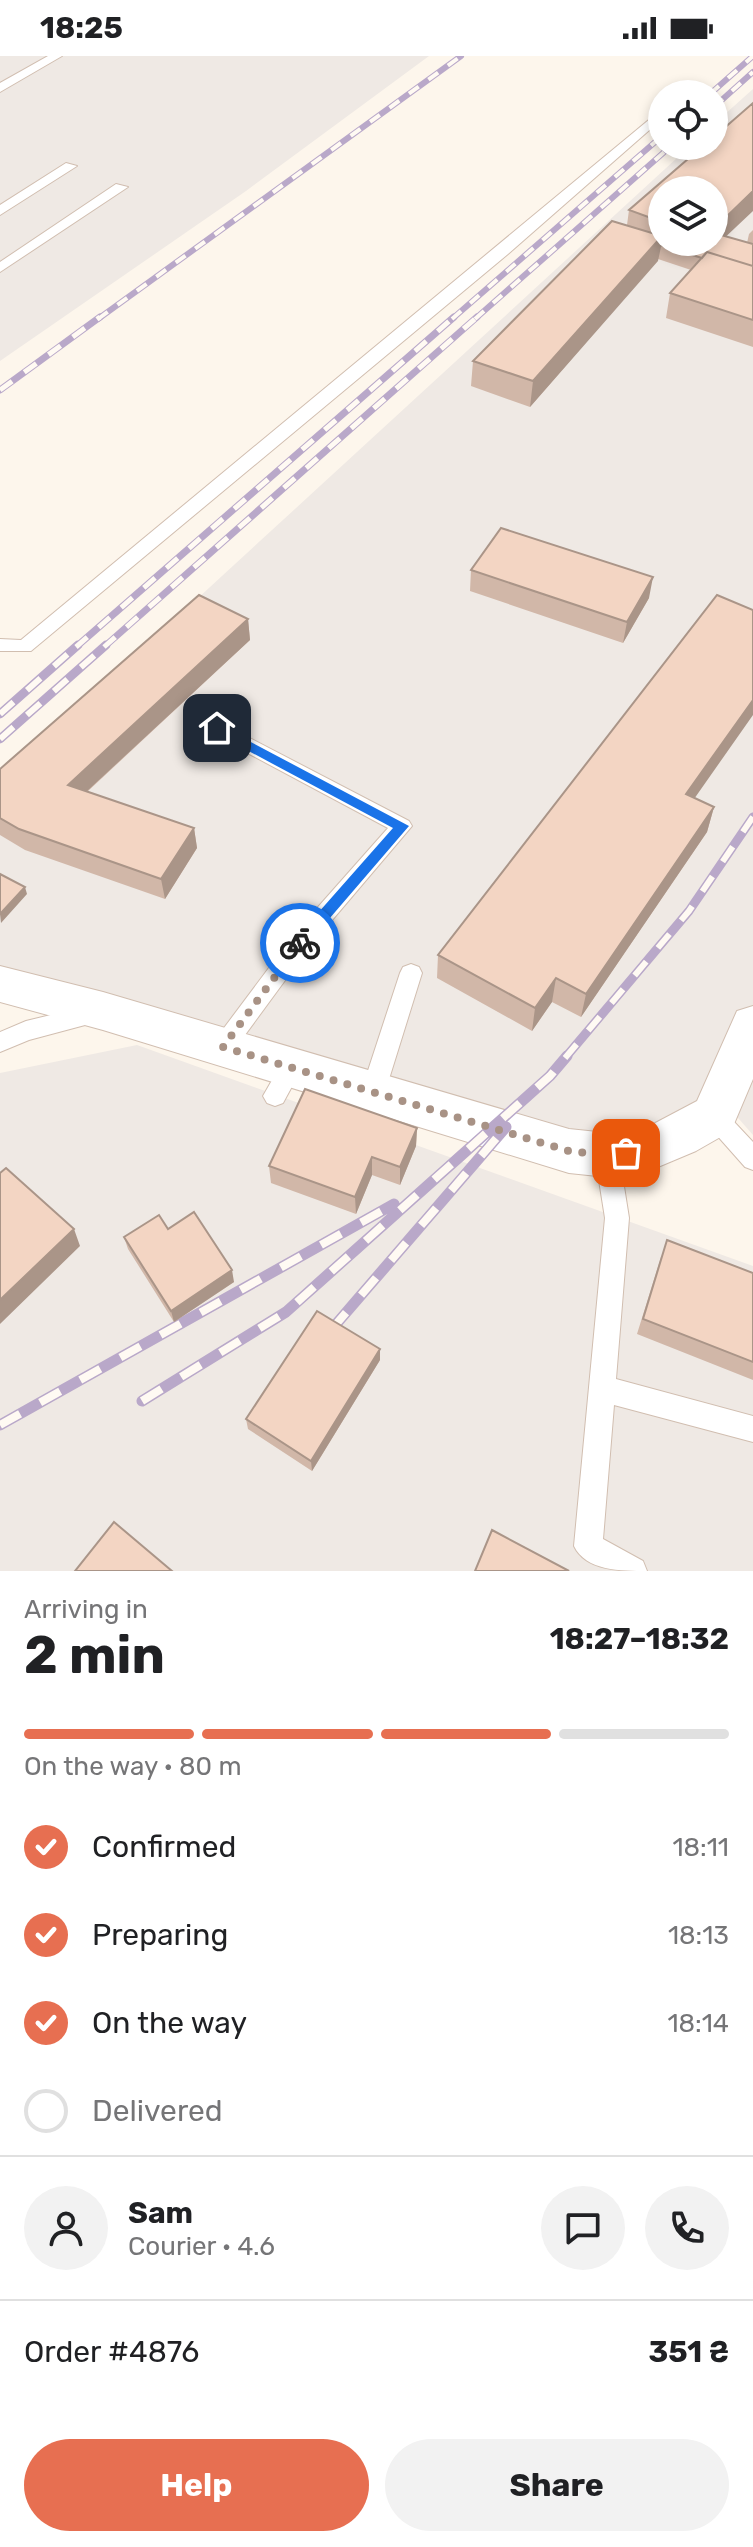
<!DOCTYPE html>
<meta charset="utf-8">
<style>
:root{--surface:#fff;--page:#f2f2f2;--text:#202124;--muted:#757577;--line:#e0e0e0;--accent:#e76f51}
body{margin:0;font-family:Rubik,sans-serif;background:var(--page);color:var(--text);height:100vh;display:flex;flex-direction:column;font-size:30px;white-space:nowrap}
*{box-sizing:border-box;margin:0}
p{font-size:26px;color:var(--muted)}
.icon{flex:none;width:44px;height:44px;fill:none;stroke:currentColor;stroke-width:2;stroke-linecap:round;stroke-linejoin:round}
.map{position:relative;height:1515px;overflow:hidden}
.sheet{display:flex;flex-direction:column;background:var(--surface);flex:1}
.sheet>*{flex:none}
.tools{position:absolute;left:648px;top:24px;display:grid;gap:16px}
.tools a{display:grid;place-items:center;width:80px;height:80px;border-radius:50%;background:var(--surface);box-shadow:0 4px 12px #0003;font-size:40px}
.pin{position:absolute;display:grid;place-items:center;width:68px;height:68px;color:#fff;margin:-34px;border-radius:16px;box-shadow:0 4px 12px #0006}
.courier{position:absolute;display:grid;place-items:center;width:80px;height:80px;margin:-40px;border:6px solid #1a73e8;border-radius:50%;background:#fff;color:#222;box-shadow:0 2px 10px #0007}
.head em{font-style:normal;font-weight:700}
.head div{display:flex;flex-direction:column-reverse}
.head{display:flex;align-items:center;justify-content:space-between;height:136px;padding:0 24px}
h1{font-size:52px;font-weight:700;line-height:60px}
.bar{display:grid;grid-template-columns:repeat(4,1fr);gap:12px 8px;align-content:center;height:96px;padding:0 24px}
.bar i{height:10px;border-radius:6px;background:var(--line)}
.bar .on{background:var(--accent)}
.bar p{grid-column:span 4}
.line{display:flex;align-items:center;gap:20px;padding:0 24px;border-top:2px solid var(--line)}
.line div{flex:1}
.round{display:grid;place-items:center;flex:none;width:84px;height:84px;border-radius:42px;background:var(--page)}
ol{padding:0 24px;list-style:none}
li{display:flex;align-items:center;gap:24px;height:88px}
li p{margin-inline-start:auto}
li .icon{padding:8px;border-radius:50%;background:var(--accent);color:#fff;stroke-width:4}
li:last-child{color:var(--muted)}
li i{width:44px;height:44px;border:4px solid var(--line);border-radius:50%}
.primary-button{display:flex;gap:16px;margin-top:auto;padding:16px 24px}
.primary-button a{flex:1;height:92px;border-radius:48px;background:var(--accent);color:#fff;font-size:32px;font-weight:700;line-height:92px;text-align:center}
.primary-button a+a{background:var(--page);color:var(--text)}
.status{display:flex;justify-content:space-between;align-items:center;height:56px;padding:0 40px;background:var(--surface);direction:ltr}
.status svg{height:22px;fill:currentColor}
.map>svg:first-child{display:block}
</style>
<div class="status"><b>18:25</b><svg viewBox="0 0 49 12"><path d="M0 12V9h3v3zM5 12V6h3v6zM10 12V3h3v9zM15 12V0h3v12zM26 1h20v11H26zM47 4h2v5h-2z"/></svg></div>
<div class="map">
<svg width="753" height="1515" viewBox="0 0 753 1515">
<rect width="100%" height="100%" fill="#fdf6ec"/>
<!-- industrial -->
<path fill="#efe9e4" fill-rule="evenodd" d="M0 0H429L246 135 0 305Z
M753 33V1079L732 1055 657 1072 585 1082 0 911V724L690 90H714V68ZM662 134H714V186H662Z
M137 989 753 1210V1515H0V1017Z"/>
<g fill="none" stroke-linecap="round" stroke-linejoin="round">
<defs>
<path id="lane" d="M48 0H62L0 36V27Z
M686 32 690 33 691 38H678Z
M662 53V63L508 198 31 595H0V583L21 584Z
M66 107 77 110 0 159V149Z
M116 128 128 131 0 216V206Z
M217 665 409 765 412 770 311 889 231 998 223 1001 215 998 212 991 215 984 295 877 388 772 210 677 207 672Z
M411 908 419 911 422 917 385 1036 381 1043 373 1046 365 1043 361 1036 400 917 403 911Z
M92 949 100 951 103 958 100 965 29 984 0 996V976L26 965Z
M291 1002 299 1005 302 1012 283 1047 275 1050 267 1047 263 1040 283 1005Z
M714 1050 722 1053 753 1086V1114L745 1111 706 1067 702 1060 706 1053Z
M607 1088 615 1091 619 1099 629 1162 616 1323 753 1360V1386L614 1349 603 1483 643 1505 647 1515C621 1515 586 1515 574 1490L605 1162 595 1099 599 1091Z"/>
<path id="street" d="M0 910 103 936 569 1073 607 1077 644 1073 697 1045 737 955 753 950V1023L731 1075 696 1095 646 1116 607 1121 569 1117 103 974 0 946Z"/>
</defs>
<!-- lane casing -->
<use href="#lane" stroke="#d1beb0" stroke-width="2"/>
<!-- street casing -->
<use href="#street" stroke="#d1beb0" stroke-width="2"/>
<!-- lane -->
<use href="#lane" fill="#fff" fill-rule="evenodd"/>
<!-- street -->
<use href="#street" fill="#fff" fill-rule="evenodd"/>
<defs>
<path id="rail-far3" d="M710 38 753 0
M714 51 753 16
M98 263 461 0
M452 263 662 80
M475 263 671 90"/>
<path id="rail-far2" d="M0 334 100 261
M76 591 454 261
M104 591 477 261"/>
<path id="rail-far1" d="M0 658 78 589
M0 683 106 589
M565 1002 689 855 753 761"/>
<path id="rail" d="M331 1274 506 1071
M142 1345 286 1256 550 1020 567 1000
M0 1369 394 1148"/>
</defs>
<!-- rail-far3 casing -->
<use href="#rail-far3" stroke="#b9a8c9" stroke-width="6"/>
<!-- rail-far2 casing -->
<use href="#rail-far2" stroke="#b9a8c9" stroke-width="7"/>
<!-- rail-far1 casing -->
<use href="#rail-far1" stroke="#b9a8c9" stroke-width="9"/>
<!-- rail casing -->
<use href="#rail" stroke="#b9a8c9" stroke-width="11"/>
<!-- rail-far3 -->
<use href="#rail-far3" stroke="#fffaf3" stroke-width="4" stroke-dasharray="12" stroke-linecap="butt"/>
<!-- rail-far2 -->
<use href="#rail-far2" stroke="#fffaf3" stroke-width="5" stroke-dasharray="15" stroke-linecap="butt"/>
<!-- rail-far1 -->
<use href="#rail-far1" stroke="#fffaf3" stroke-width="6" stroke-dasharray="18" stroke-linecap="butt"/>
<!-- rail -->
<use href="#rail" stroke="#fffaf3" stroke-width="8" stroke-dasharray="23" stroke-linecap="butt"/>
</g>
<!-- wall -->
<path fill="#d1b7a8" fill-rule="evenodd" d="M714 90 726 180 747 187 749 178 753 174V291L666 262 670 237 691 214 658 203 530 351 471 330 473 305 627 169 629 154ZM662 134H714V186H662Z
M471 514 649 542 623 587 470 535Z
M248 563 250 584 87 736 194 772 197 792 165 843 25 794 0 779V713Z
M695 742 714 751 707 776 581 961 552 946 532 975 437 922 438 899Z
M417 1072 416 1090 400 1129 372 1119 356 1158 271 1127 269 1110Z
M168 1173 234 1226 174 1266 128 1193 124 1181Z
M661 1201 753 1217V1324L637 1278Z
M380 1304 312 1415 248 1373 246 1363Z"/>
<!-- shaded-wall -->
<path fill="#aa9588" d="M753 135V155L718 188 723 164Z
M662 177V186L658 205 530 351 533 325 661 181Z
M653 521 649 542 623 587 627 566Z
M248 563 250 584 72 749 68 729Z
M753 644V659L680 763 686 738Z
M714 751 707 776 581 961 586 938Z
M194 772 197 792 165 843 161 823Z
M25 831 27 838 1 867 0 858Z
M556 922 552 946 532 975 535 952Z
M417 1072 416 1090 400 1129V1111Z
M372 1101V1119L356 1158 355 1141Z
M74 1173 80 1190 0 1268V1244Z
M232 1214 234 1226 174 1266 171 1255Z
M380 1293V1304L312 1415 311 1405Z"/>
<!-- building -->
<path fill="#f3d5c3" stroke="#aa9588" stroke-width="2" d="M753 47V135L723 164 714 161V134H662V166L629 154 703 90H714V81Z
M612 165 662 180 533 325 473 305Z
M714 177 753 188V210L707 196 702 202 660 189 662 185V186H714Z
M707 196 753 210V264L670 237Z
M501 472 653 521 627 566 471 514Z
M199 539 248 563 68 729 194 772 161 823 19 773 0 762V713Z
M717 539 753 554V644L686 738 714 751 586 938 556 922 535 952 438 899Z
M0 818 25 831 0 858Z
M305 1033 417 1072 400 1111 372 1101 355 1141 269 1110Z
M6 1112 74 1173 0 1244V1117Z
M194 1156 232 1214 171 1255 124 1181 159 1159 168 1173Z
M667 1184 753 1217V1306L643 1263Z
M317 1255 380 1293 311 1405 246 1363Z
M114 1466 172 1515H75Z
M492 1474 569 1515H475Z"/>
<!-- route -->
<path fill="#1a73e8" d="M217 668 409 770 305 891H295V883L393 772 213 676V669Z"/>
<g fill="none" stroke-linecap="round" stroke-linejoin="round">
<!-- done -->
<path stroke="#a89285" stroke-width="8" stroke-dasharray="0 14.4" d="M300 887 223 991 569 1095 607 1099 626 1097"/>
</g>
</svg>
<div class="tools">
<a><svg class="icon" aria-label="locate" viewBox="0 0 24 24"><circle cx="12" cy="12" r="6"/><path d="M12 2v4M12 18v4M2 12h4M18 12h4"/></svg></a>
<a><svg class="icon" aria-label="layers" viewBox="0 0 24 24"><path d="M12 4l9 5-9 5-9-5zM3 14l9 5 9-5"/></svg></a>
</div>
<div class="pin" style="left:626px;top:1097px;background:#ea580c"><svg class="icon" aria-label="bag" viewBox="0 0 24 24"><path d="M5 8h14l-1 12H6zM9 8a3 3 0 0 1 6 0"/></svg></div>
<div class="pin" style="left:217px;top:672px;background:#1f2937"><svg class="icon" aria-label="home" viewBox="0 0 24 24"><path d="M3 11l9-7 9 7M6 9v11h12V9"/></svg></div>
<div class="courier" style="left:300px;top:887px"><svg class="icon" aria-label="bike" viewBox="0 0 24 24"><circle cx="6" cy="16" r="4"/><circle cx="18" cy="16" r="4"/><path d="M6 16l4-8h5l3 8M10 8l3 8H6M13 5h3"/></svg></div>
</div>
<section class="sheet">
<div class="head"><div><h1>2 min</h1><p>Arriving in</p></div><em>18:27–18:32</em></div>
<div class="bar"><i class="on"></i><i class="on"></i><i class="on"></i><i></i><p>On the way · 80 m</p></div>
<ol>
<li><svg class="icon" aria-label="check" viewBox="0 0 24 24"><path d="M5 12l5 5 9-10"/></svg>Confirmed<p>18:11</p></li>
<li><svg class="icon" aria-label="check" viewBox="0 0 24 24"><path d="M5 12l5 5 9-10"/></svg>Preparing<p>18:13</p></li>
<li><svg class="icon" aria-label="check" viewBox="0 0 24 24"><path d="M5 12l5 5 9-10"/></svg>On the way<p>18:14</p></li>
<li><i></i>Delivered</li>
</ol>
<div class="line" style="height:144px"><a class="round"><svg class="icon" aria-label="person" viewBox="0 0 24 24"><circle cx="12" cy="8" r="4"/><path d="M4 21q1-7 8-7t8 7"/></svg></a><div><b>Sam</b><p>Courier · 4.6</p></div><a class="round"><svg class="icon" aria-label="chat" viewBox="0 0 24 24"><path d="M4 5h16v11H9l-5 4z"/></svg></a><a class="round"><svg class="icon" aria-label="phone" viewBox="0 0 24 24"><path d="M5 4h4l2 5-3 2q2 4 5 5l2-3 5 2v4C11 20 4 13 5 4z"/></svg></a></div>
<div class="line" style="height:104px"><div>Order #4876</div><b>351 ₴</b></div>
<div class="primary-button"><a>Help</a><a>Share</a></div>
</section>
